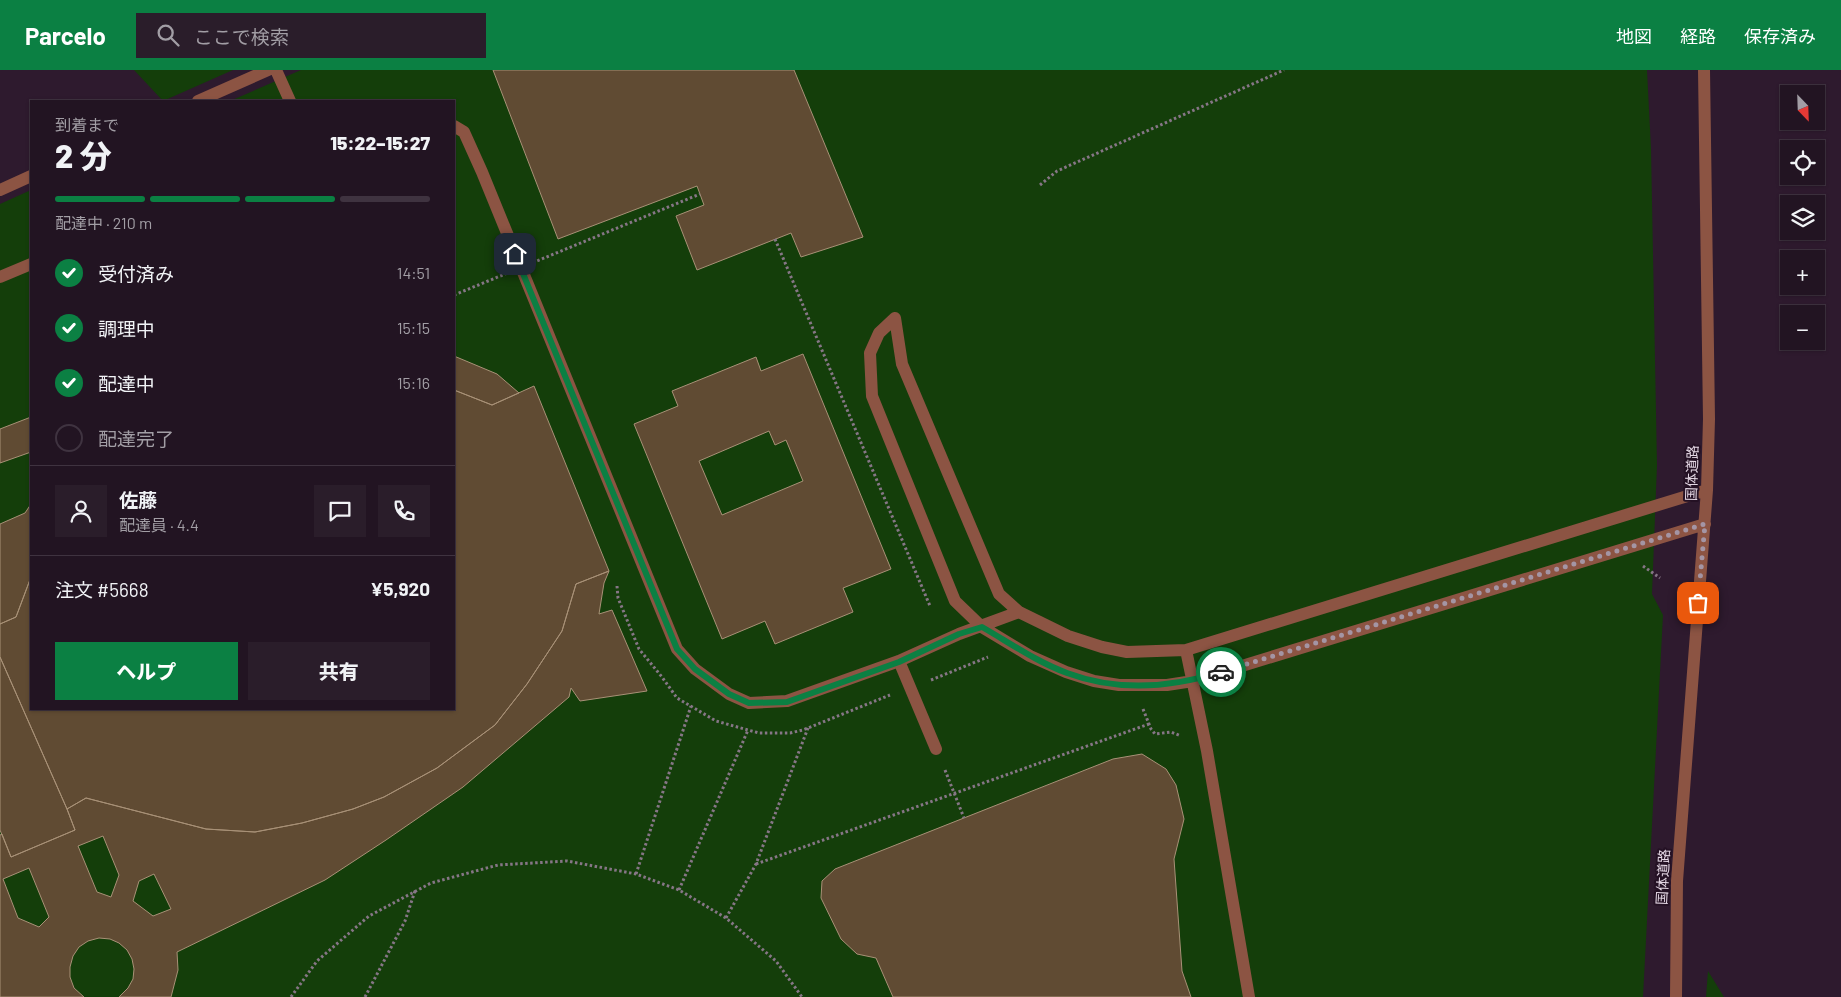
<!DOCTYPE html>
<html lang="ja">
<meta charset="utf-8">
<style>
:root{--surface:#221422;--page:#2a1d2a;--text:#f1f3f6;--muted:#a29ea5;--line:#3f3340;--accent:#0b8043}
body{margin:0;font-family:Barlow,"Noto Sans JP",sans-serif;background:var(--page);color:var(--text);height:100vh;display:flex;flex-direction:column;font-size:19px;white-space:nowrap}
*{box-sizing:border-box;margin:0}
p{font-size:16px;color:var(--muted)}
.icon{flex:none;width:28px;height:28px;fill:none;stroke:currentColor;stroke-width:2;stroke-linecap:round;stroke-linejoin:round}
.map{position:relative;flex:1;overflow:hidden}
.drawer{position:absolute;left:30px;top:30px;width:425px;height:610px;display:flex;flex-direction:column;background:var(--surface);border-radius:0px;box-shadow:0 1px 4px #0004,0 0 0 1px var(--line)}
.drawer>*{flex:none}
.needle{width:32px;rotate:157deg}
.tools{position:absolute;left:1780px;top:15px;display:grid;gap:10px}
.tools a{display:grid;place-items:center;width:45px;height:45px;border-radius:0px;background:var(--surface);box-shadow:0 1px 4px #0004,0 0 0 1px var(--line);font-size:25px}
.pin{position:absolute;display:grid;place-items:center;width:42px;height:42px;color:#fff;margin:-21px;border-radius:10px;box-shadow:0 2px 8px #0006}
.courier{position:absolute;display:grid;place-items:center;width:50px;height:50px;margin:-25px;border:4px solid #0b8043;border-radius:50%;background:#fff;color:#222;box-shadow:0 1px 6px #0007}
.summary em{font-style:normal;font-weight:800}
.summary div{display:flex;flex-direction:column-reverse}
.summary{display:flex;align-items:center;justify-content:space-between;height:85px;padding:0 25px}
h1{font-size:32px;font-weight:800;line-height:38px}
.bar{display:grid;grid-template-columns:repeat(4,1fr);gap:8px 5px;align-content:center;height:60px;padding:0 25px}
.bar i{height:6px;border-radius:4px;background:var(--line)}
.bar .current{background:var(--accent)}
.bar p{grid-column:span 4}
.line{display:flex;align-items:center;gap:12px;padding:0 25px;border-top:1px solid var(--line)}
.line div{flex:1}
.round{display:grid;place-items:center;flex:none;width:52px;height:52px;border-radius:0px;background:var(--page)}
ol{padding:0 25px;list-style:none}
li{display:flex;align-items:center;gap:15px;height:55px}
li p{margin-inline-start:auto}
li .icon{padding:5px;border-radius:50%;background:var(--accent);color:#fff;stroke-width:4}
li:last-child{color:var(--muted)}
li i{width:28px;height:28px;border:2px solid var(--line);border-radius:50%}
.primary-button{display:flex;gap:10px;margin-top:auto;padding:10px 25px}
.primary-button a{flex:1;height:58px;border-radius:0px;background:var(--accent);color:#fff;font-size:20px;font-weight:800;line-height:58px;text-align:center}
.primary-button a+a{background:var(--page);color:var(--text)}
header{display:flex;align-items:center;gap:30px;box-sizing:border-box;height:70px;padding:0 25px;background:var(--accent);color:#fff}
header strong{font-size:24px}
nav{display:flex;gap:28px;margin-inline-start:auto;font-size:18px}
.search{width:350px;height:45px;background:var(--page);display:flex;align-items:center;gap:12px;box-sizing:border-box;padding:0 18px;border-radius:0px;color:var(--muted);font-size:19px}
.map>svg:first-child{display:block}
</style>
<header>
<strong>Parcelo</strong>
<div class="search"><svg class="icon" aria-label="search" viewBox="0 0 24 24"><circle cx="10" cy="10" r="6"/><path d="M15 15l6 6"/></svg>ここで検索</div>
<nav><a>地図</a><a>経路</a><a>保存済み</a></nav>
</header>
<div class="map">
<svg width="1841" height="927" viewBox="0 0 1841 927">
<rect width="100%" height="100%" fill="#2e1a2e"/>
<!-- green -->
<path fill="#143e0a" d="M134 0H233L163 31Z
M301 0H1647L1651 79 1657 395 1652 524 1663 545 1643 927H0V134L31 120V639H454V31H230Z
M1708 901 1724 927H1706Z"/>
<!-- building -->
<path fill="#604b33" stroke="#a89177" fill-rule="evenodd" d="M493 0H794L863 167 801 187 791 163 697 200 676 146 704 135 697 116 558 169Z
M803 284 891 499 843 518 853 542 775 574 765 551 722 569 634 354 678 336 672 321 756 287 761 301ZM769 361 775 375 786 370 803 411 722 445 699 391Z
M454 286 497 304 519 323 492 335 454 320Z
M534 316 609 501 576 514 562 561 527 614 495 655 437 698 384 727 353 739 302 753 255 762 206 759 86 728 67 739 0 587V554L16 547 31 507V639H454V320L492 335Z
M31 347V382L0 393V359Z
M31 434V507L16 547 0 554V454L25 443Z
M609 501 604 513 599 544 612 540 647 621 580 631 571 618 569 627 463 717 386 770 325 810 177 882 178 900 171 927H119L128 918 133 909 134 899 132 889 127 880 119 873 110 869 99 868 88 871 79 877 73 886 70 897V907L74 918 84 927H0V765L2 764 11 787 75 760 67 739 86 728 206 759 255 762 302 753 353 739 384 727 437 698 495 655 527 614 562 561 576 514ZM103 766 119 805 111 827 97 822 78 776ZM29 798 49 847 39 857 18 848 3 809ZM154 804 171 839 153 846 133 831 139 811Z
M0 587 67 739 75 760 11 787 0 760Z
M1142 684 1166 699 1176 715 1184 749 1174 789 1182 901 1191 927H893L876 888 857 884 841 869 821 828 822 811 835 799 1113 689Z"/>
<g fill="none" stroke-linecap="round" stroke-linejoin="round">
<!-- path -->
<path stroke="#867686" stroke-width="3" stroke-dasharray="2.5 2.5" stroke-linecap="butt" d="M1040 115 1057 101 1284 0
M775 169 930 536
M1643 496 1660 508
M617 516 618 528 639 579 662 607 677 628 716 651 748 660 759 663H790L803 660 890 625
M931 610 988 587
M1143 639 1151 659 1155 664 1171 662 1181 666
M945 700 964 748
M756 794 1149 654
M636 804 691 636
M679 820 748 660
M726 848 756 794 808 658
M291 927 317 891 369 846 431 813 498 795 567 791 636 804 679 820 726 848 776 891 802 927
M365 927 405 851 415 821"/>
<!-- minor -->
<path stroke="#8c5443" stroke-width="12" d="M276 0 290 31
M198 31 268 0
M454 56 464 62 482 102 677 579 695 599 729 624 749 633 787 631 899 591 959 564 1019 542
M0 120 31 106
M0 207 31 194
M895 248 879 263 870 283 872 326 955 531 982 557 1030 586 1066 602 1094 611 1119 615H1167L1193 611 1705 454
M895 248 902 294 999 524 1019 542 1068 566 1102 577 1127 582 1186 580 1707 420
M1186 580 1207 681 1249 927
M899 591 936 679
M1676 927 1677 811 1707 420 1709 349 1704 0"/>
<!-- path-bridge -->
<path stroke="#867686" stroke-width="3" stroke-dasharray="2.5 2.5" stroke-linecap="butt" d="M454 225 700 124"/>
</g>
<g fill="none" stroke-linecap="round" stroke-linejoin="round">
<!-- done -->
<path stroke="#a495a4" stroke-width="5" stroke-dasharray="0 9" d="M1221 602 1705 454 1698 533"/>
<!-- route -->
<path stroke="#0b8043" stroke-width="6" d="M515 184 677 579 695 599 729 624 749 633 787 632 899 592 959 564 982 557C1010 573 1037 592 1067 603 1118 622 1170 618 1221 602"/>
</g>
<g text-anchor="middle" stroke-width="4" stroke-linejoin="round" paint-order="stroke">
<!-- street labels -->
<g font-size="14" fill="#e4d7e4" stroke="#241124">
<text transform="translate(1692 403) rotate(-88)" y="5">国体道路</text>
<text transform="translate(1663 807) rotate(-87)" y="5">国体道路</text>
</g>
</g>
</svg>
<div class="tools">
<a><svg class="needle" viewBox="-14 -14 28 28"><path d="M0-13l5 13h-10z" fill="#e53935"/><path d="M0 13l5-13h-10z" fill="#a29ea5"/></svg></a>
<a><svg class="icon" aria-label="locate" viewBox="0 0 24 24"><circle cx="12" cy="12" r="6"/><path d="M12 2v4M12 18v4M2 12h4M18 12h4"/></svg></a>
<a><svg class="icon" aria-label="layers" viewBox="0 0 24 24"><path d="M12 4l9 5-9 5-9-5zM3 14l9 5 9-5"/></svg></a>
<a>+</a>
<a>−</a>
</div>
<div class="pin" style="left:1698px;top:533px;background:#ea580c"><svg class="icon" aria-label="bag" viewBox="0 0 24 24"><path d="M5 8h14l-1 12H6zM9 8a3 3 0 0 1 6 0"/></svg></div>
<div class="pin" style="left:515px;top:184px;background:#1f2937"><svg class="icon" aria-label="home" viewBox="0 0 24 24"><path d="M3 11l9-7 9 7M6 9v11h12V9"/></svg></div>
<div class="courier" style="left:1221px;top:602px"><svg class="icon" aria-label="car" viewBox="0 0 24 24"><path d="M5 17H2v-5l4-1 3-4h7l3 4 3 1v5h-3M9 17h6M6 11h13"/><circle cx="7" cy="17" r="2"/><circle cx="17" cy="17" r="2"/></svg></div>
<section class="drawer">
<div class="summary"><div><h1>2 分</h1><p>到着まで</p></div><em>15:22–15:27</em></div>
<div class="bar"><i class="current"></i><i class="current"></i><i class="current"></i><i></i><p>配達中 · 210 m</p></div>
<ol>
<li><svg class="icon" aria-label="check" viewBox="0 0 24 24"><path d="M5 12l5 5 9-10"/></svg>受付済み<p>14:51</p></li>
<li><svg class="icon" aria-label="check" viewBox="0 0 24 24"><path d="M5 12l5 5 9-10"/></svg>調理中<p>15:15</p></li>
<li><svg class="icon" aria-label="check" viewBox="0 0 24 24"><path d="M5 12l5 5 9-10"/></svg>配達中<p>15:16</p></li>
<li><i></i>配達完了</li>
</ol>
<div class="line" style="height:90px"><a class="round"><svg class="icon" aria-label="person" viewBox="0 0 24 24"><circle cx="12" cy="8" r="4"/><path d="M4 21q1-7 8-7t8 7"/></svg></a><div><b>佐藤</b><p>配達員 · 4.4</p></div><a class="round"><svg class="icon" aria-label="chat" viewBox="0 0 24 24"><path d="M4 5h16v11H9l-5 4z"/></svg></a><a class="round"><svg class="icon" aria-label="phone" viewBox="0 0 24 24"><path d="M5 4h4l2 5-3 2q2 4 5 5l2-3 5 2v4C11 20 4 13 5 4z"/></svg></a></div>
<div class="line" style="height:65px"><div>注文 #5668</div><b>¥5,920</b></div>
<div class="primary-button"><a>ヘルプ</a><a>共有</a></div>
</section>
</div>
